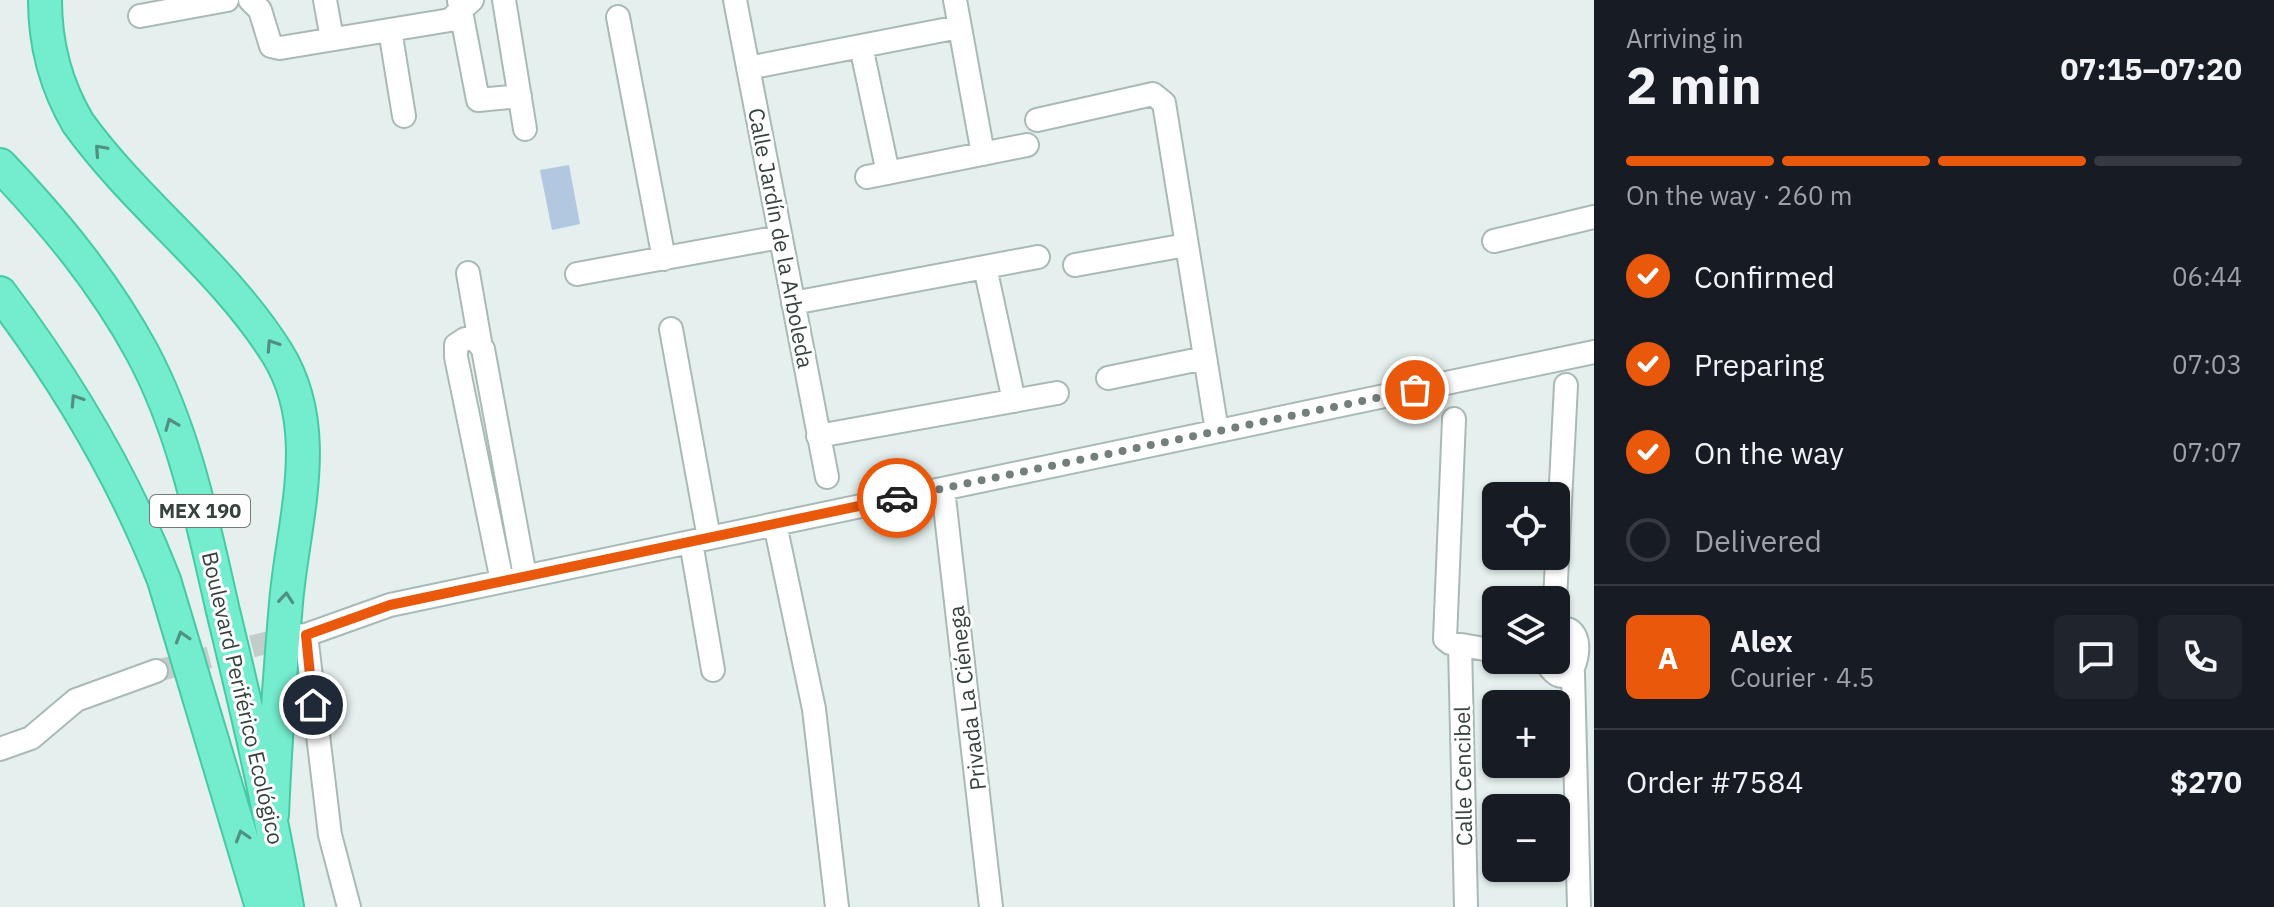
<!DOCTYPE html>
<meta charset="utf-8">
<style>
:root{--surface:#171b24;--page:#20242c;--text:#f1f3f6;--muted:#9ea1a6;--line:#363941;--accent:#ea580c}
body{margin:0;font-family:"IBM Plex Sans",sans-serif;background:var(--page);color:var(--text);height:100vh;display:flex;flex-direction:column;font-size:30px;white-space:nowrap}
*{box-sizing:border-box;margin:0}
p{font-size:26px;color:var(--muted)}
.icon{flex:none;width:44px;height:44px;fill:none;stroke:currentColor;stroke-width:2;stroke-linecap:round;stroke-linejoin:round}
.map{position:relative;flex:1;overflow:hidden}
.side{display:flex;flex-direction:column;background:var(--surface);width:680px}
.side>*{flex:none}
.buttons{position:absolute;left:1482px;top:482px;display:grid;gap:16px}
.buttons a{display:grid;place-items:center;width:88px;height:88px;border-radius:12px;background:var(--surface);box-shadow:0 2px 6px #0004;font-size:40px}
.pin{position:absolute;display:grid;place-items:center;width:68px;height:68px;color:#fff;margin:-34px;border:4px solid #fff;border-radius:50%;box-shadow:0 2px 8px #0007}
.courier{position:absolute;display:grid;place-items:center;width:80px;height:80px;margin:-40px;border:6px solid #ea580c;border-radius:50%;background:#fff;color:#222;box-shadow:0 2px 10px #0007}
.summary em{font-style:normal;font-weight:700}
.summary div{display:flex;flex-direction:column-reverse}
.summary{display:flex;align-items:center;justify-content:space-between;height:136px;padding:0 32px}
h1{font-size:52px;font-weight:700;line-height:60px}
.bar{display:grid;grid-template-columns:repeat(4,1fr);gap:12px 8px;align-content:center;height:96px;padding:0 32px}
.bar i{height:10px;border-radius:6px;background:var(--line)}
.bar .current{background:var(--accent)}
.bar p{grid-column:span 4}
.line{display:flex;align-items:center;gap:20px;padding:0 32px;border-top:2px solid var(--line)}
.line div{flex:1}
.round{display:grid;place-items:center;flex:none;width:84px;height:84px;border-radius:12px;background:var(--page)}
ol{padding:0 32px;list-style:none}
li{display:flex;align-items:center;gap:24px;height:88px}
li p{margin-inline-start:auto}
li .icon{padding:8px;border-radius:50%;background:var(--accent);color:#fff;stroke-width:4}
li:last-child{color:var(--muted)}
li i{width:44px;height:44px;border:4px solid var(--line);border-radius:50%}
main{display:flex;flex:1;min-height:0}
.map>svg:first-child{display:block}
</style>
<main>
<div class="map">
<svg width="1594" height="907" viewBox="0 0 1594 907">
<rect width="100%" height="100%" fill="#e5f0ee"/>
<!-- green -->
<path fill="#b2c8e0" d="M569 165 580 224 552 230 540 170Z"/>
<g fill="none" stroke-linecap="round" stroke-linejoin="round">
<!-- minor-tunnel -->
<path stroke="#c2cdcb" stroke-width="22" stroke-dasharray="22 11" stroke-linecap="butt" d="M156 671 293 636"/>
<defs>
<path id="minor" d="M250 0 260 10 271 46 280 48 450 20 472 0
M325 0 332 39
M504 0 525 129
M735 0 827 477
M955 0 983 154
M459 1 478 100 520 96
M140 16 227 0
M618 17 664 259
M390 30 404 116
M861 46 888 173
M748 68 959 27
M1037 120 1153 94 1164 103 1217 431
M867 177 1027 145
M1494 241 1594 217
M1075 265 1186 245
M985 267 1014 401
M468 273 480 342
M577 274 780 237
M793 303 1038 257
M671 329 709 538
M1108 378 1205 358
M1454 419 1445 639 1450 643 1496 651
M818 436 1057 393
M943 489 991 907
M775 524 814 709 837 907
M691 542 713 670
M502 581 456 357V345L465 339H475L483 349 525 576
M1555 600 1566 385
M306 635 330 835 349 907
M293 636 306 635 390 605 1594 352
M1460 645 1466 907
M1545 660C1575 713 1594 613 1556 631
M1573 673 1579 907
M0 749 31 738 76 700 156 671"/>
<path id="highway" d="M45 0C45 45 55 84 78 123 137 205 223 267 277 353 325 430 293 520 286 603 280 673 275 744 272 815
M0 165C55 223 104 282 142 352 185 432 203 524 223 611 247 710 270 807 287 907
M0 293C68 383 123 475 164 580L262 907"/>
</defs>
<!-- minor casing -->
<use href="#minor" stroke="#a9bab6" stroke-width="26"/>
<!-- highway casing -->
<use href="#highway" stroke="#45caa4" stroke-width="36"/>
<!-- minor -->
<use href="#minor" stroke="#fff" stroke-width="22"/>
<!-- highway -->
<use href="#highway" stroke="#74edce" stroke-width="32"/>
</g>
<!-- one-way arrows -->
<defs><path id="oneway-chevron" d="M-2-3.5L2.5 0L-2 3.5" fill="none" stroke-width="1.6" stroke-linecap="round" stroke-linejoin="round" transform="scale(2)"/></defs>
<g stroke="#518f7f">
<use href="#oneway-chevron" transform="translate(100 150) rotate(-132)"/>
<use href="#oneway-chevron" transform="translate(272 345) rotate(-123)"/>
<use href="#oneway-chevron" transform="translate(76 400) rotate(-123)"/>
<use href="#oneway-chevron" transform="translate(171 424) rotate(-112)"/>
<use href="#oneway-chevron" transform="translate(286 598) rotate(-85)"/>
<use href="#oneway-chevron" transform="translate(182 637) rotate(-107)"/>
<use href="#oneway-chevron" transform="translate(242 836) rotate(-107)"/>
</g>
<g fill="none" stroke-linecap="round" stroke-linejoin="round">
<!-- done -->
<path stroke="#737f7c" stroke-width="8" stroke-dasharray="0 14.4" d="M897 498 1415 390"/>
<!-- route -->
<path stroke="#ea580c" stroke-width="10" d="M313 705 306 635 390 605 897 498"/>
</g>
<g text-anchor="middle" stroke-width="6" stroke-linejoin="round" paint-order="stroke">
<!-- shield labels -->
<rect fill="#fff" stroke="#727b78" stroke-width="2" x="150" y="495" width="100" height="32" rx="6"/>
<g font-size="20" font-weight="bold" fill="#35423e">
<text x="200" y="518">MEX 190</text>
</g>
<!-- street labels -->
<g font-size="22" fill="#35423e" stroke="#fff">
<text transform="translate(781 238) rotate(79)" y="8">Calle Jardín de la Arboleda</text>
<text transform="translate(243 698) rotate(77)" y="8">Boulevard Periférico Ecológico</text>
<text transform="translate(967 698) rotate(-97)" y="8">Privada La Ciénega</text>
<text transform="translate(1463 776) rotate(-91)" y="8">Calle Cencibel</text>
</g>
</g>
</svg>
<div class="buttons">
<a><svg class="icon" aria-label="locate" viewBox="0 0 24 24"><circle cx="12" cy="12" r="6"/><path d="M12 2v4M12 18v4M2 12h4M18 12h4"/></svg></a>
<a><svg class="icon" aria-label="layers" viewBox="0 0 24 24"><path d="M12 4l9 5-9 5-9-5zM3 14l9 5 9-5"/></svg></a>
<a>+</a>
<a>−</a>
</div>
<div class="pin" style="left:1415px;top:390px;background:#ea580c"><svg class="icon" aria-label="bag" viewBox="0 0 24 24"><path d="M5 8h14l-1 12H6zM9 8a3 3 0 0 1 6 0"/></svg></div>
<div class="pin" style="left:313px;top:705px;background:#1f2937"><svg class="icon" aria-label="home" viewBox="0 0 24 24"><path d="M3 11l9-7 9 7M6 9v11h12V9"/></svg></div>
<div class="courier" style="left:897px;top:498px"><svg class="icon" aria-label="car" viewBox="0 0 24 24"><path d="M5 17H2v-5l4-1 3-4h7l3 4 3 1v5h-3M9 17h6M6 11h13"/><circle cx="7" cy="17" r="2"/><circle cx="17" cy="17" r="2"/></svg></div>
</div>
<section class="side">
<div class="summary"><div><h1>2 min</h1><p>Arriving in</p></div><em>07:15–07:20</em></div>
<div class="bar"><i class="current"></i><i class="current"></i><i class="current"></i><i></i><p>On the way · 260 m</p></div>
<ol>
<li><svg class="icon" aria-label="check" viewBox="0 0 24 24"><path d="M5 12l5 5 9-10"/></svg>Confirmed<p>06:44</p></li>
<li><svg class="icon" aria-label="check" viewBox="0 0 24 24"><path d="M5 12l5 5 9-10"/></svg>Preparing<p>07:03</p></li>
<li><svg class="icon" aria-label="check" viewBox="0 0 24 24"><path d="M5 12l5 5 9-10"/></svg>On the way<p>07:07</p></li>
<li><i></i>Delivered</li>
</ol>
<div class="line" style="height:144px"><b class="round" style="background:var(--accent);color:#fff">A</b><div><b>Alex</b><p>Courier · 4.5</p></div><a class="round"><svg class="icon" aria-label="chat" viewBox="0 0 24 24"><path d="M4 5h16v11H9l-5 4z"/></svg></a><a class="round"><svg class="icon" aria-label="phone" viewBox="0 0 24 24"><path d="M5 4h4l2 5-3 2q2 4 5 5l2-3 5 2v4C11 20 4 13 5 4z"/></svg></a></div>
<div class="line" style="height:104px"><div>Order #7584</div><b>$270</b></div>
</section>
</main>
